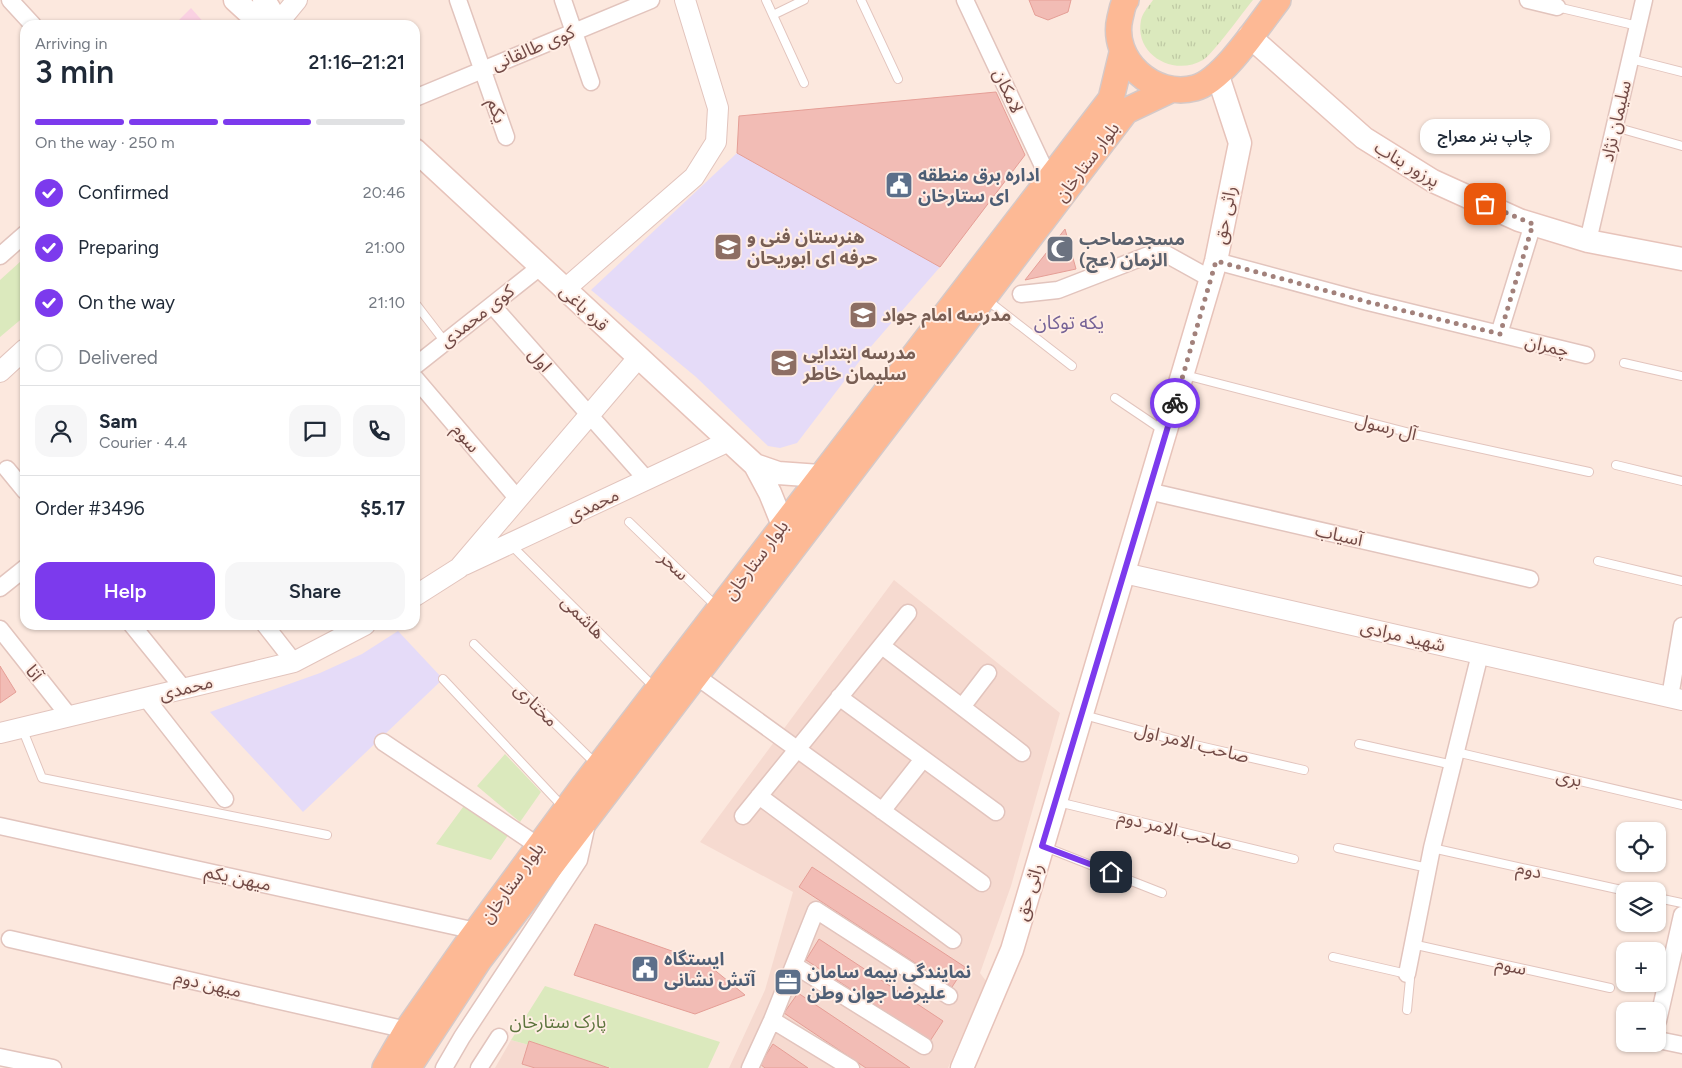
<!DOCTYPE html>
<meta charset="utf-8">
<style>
:root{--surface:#fff;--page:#f6f6f7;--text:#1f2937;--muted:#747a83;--line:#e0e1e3;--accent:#7c3aed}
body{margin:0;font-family:Figtree,"Noto Sans Arabic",sans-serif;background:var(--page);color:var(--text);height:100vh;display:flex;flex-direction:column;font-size:19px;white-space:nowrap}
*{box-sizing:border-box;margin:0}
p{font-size:16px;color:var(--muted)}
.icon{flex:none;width:28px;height:28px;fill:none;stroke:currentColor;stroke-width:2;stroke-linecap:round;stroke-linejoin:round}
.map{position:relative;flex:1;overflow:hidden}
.details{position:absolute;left:20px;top:20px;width:400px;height:610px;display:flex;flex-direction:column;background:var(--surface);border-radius:15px;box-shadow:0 1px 4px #0004}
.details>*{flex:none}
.controls{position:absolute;left:1616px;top:822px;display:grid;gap:10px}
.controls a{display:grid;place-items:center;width:50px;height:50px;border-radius:10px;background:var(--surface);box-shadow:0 1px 4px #0004;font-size:25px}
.pin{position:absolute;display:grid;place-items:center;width:42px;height:42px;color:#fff;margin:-21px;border-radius:10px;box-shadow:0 2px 8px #0006}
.courier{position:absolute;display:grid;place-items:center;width:50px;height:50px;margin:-25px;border:4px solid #7c3aed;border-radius:50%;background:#fff;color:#222;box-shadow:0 1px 6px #0007}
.bubble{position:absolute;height:35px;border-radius:15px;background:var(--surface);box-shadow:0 1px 4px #0004;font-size:16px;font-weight:600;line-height:35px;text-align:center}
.headline em{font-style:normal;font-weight:600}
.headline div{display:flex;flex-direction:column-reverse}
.headline{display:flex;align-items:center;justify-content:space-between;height:85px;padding:0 15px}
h1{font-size:32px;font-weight:600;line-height:38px}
.bar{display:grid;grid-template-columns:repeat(4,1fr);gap:8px 5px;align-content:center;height:60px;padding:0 15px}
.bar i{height:6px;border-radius:4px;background:var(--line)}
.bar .current{background:var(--accent)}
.bar p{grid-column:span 4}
.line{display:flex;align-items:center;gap:12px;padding:0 15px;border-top:1px solid var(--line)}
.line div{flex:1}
.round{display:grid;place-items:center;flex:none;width:52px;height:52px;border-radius:15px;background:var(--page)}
ol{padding:0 15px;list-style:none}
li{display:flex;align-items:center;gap:15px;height:55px}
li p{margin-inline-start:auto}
li .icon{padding:5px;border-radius:50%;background:var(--accent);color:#fff;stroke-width:4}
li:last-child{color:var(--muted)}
li i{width:28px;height:28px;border:2px solid var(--line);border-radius:50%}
.primary-button{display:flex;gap:10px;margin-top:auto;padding:10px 15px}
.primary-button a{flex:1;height:58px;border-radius:15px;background:var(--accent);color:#fff;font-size:20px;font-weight:600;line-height:58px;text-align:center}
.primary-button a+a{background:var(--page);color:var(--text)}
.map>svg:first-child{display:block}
</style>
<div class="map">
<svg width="1682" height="1068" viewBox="0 0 1682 1068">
<defs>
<pattern id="grass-tufts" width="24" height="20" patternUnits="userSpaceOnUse" patternTransform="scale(1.25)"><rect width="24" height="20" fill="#dbe9bd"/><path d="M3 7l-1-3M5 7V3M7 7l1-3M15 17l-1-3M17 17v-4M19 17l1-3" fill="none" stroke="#bfc9a4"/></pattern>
</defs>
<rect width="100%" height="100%" fill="#fce8de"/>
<!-- residential -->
<path fill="#f6dad0" d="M894 580 1060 713 1011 886 980 973 986 981 948 1068H729L765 990 793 892 700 842Z
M511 1040 611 1068H495Z"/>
<!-- education -->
<path fill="#e5dbf8" d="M737 153 940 267 868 350 797 443 780 448 768 446 696 377 591 290Z
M398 631 443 679 303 812 210 712 320 673 362 654Z"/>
<!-- medical -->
<path fill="#fad1e2" d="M191 8 206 25H174Z"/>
<!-- grass -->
<path fill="url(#grass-tufts)" d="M1153 0H1253C1243 12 1213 54 1203 60 1174 77 1134 55 1141 20 1143 12 1149 6 1153 0Z"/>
<!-- park -->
<path fill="#dbe9bd" d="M21 261 25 266V316L0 337V280Z
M505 754 541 792 520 822 477 786Z
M466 803 511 831 491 860 436 844Z
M545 986 720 1042 708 1068H611L511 1040Z"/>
<!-- building -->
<path fill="#f2bcb5" stroke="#e59e96" d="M1029 0H1071L1068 12 1048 20 1035 15Z
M996 92 1025 155 940 267 737 153 739 116Z
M1065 229 1076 269 1025 280Z
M0 666 16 692 0 703Z
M812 867 965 967 952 987 799 887Z
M595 924 706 963 745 995 695 1014 574 975Z
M819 939 943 1021 930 1041 806 960Z
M798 993 910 1068H866L784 1013Z
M529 1041 609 1068H535L522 1064Z
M773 1044 808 1068H765L760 1064Z"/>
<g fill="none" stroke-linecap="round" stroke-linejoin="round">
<defs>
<path id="service" d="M766 0 804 83
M861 0 898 79
M1557 7 1638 26
M773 15 804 0
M1631 59 1682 72
M1615 127 1682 146
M987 300 1072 366
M415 303 445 342
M1624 363 1682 376
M1185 375 1414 434 1589 472
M1115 398 1164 431
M1616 465 1682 481
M629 522 717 607
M511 545 655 688
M1598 561 1682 581
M474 644 597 765
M443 679 564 808
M1084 715 1182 742 1304 770
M22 728 42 778 327 835
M1359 744 1453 765
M1456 752 1682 805
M1058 802 1294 859
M1045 847 1162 893
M1338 848 1428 868
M1432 848 1626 891
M1658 898 1682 903
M1412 944 1610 988
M1333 957 1407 974 1410 979 1407 1010"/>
<path id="minor" d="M10 0 33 25
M458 0 506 137
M563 0 591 82
M965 0 1050 181
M1528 0 1557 7
M415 98 651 0
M1588 241 1644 0
M0 256 25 234
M1216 261 1368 302 1586 355
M1021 294 1058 290 1151 254H1166L1211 279
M492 305 647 480
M1499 334 1533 224
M415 366 540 267
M415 378 518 499
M7 469 25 491
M1148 491 1530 579
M0 588 25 568
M132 625 183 688
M265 625 294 662
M0 629 69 716
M882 646 1022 753
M696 676 982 883
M839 697 996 812
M1670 697 1682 626
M146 698 225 799
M962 707 988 673
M383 742 546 851
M759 796 953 940
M882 811 923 759
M743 816 908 613
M0 826 476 931
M10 939 407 1030
M794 965 924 1046
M1407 974 1432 848 1480 654
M772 1020 851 1068
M1658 1021 1682 915
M1658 1040 1682 1045
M0 1057 53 1068
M444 1068 462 1037 579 860 587 824
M479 1068 499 1037
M750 1068 772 1020 816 910 949 996"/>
<path id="tertiary" d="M278 23 297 0
M564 290 694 177 716 142 718 108 685 0
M0 372 25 349
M464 565 727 442
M1124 573 1682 700
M415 596 459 568 638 358
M0 733 294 662 365 625"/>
<path id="secondary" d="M235 0 247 11 278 23 264 0
M1249 36 1364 138 1433 181 1519 220 1588 241 1682 259
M415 150 755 465 778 473 820 476 833 486
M755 465 770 493 783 525 795 535
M962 1068 1012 950 1216 261 1240 143 1218 76"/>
<path id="primary" d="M1126 0C1122 5 1122 11 1120 18 1110 60 1154 99 1195 88 1223 81 1260 23 1278 0
M385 1068 407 1030 470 940 582 788 1111 99 1122 53
M408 1068 479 960 1126 111 1170 90"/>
</defs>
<!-- service casing -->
<use href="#service" stroke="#e2c4bd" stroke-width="10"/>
<!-- minor casing -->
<use href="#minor" stroke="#e2c4bd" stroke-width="19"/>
<!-- tertiary casing -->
<use href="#tertiary" stroke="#e2c4bd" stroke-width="22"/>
<!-- secondary casing -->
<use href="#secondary" stroke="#e7c3ba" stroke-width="25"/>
<!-- primary casing -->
<use href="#primary" stroke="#d5c9c8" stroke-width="28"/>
<!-- service -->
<use href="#service" stroke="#fff" stroke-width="8"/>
<!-- minor -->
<use href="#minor" stroke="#fff" stroke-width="16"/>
<!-- tertiary -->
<use href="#tertiary" stroke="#fff" stroke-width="20"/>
<!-- secondary -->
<use href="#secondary" stroke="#fff" stroke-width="22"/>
<!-- primary -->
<use href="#primary" stroke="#fdb995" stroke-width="25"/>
</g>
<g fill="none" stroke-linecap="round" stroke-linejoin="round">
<!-- done -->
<path stroke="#a2817b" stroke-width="5" stroke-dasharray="0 9" d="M1175 403 1216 261 1368 302 1500 334 1533 224 1485 204"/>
<!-- route -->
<path stroke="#7c3aed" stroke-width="6" d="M1111 872 1042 846 1175 403"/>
</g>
<!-- icons -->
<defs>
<symbol id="civic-square" viewBox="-11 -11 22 22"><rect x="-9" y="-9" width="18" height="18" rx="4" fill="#5c6f8a" stroke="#ffede4"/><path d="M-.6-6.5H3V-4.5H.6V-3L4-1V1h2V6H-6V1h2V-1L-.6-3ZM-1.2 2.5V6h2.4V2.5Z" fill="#fff"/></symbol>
<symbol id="school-square" viewBox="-11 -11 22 22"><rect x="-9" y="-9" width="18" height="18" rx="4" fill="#8d6e63" stroke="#ffede4"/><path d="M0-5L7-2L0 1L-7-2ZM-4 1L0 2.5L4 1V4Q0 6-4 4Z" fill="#fff"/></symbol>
<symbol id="mosque-square" viewBox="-11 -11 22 22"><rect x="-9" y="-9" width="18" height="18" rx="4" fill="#6b7280" stroke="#ffede4"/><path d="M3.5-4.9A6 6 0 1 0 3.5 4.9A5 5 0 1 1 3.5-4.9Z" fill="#fff"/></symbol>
<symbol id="office-square" viewBox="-11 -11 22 22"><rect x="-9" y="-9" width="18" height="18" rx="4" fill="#5c6f8a" stroke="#ffede4"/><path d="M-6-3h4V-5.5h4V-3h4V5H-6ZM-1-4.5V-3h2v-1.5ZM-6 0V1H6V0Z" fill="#fff"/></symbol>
</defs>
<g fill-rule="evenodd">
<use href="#civic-square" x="883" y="169" width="32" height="32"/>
<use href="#school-square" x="712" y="231" width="32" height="32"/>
<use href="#mosque-square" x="1044" y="233" width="32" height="32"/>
<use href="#school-square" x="847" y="299" width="32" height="32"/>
<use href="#school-square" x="768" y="347" width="32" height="32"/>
<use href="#civic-square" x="629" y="953" width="32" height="32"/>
<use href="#office-square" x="772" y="966" width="32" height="32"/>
</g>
<g text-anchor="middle" stroke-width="4" stroke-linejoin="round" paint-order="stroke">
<!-- street labels -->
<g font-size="18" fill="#724a46" stroke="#ffede4">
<text transform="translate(533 48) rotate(-23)" y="6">کوی طالقانی</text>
<text transform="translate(1008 91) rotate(65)" y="6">لامکان</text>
<text transform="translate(497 111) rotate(71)" y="6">یکم</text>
<text transform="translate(1616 121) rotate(-77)" y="6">سلیمان نژاد</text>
<text transform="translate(1087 162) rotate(-53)" y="6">بلوار ستارخان</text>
<text transform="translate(1407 164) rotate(31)" y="6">پرزور بناب</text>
<text transform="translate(1225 215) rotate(-79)" y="6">راثی حق</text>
<text transform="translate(584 308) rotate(43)" y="6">قره باغی</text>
<text transform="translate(477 316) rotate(-38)" y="6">کوی محمدی</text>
<text transform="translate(1547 346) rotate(14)" y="6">چمران</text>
<text transform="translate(540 360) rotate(49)" y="6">اول</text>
<text transform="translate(1386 427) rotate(14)" y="6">آل رسول</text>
<text transform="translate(466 438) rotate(50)" y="6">سوم</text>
<text transform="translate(593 505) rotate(-25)" y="6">محمدی</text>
<text transform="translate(1339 535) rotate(13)" y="6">آسیاب</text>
<text transform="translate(756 560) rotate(-53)" y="6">بلوار ستارخان</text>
<text transform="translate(674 566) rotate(44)" y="6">سحر</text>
<text transform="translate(583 617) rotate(45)" y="6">هاشمی</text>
<text transform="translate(1403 636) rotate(13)" y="6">شهید مرادی</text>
<text transform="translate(34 673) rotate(52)" y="6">آتا</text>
<text transform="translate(186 688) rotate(-14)" y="6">محمدی</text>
<text transform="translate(536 705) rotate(45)" y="6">مختاری</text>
<text transform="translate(1192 743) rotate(14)" y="6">صاحب الامر اول</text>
<text transform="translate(1569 778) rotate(13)" y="6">بری</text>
<text transform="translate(1175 830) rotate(14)" y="6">صاحب الامر دوم</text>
<text transform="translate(1529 870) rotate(12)" y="6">دوم</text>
<text transform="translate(238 878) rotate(12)" y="6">میهن یکم</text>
<text transform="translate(512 883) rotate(-54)" y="6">بلوار ستارخان</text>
<text transform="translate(1029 892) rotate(-73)" y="6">راثی حق</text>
<text transform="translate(1511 966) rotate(12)" y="6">سوم</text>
<text transform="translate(208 984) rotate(13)" y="6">میهن دوم</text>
</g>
<!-- service labels -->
<g font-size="18" font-weight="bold" fill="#4e5e75" stroke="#ffede4" text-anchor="start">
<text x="918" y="181">اداره برق منطقه<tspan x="918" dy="21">ای ستارخان</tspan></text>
<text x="664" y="965">ایستگاه<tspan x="664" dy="21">آتش نشانی</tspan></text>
<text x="807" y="978">نمایندگی بیمه سامان<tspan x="807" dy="21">علیرضا جوان وطن</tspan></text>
</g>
<!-- education labels -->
<g font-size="18" font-weight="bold" fill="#785e54" stroke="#ffede4" text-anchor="start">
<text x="747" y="243">هنرستان فنی و<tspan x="747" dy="21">حرفه ای ابوریحان</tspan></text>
<text x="882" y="321">مدرسه امام جواد</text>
<text x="803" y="359">مدرسه ابتدایی<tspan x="803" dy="21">سلیمان خاطر</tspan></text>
</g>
<!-- worship labels -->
<g font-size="18" font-weight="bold" fill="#5b616d" stroke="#ffede4" text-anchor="start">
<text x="1079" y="245">مسجدصاحب<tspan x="1079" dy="21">الزمان (عج)</tspan></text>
</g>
<!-- park labels -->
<g font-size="18" fill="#5c733c" stroke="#ffede4">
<text x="558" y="1028">پارک ستارخان</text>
</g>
<!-- neighbourhood labels -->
<g font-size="19" fill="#756296" stroke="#ffede4">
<text x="1069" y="329">یکه توکان</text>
</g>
</g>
</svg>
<div class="controls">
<a><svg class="icon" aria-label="locate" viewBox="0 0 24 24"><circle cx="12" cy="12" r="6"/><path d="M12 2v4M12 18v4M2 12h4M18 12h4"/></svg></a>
<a><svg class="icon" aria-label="layers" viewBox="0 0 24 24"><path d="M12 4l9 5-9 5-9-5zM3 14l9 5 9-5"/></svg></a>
<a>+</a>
<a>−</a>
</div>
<div class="pin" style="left:1485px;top:204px;background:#ea580c"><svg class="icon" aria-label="bag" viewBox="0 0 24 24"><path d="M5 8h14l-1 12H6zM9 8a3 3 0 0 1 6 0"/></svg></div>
<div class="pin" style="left:1111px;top:872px;background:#1f2937"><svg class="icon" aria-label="home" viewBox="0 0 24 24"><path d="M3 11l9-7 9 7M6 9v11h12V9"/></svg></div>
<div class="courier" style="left:1175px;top:403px"><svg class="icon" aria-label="bike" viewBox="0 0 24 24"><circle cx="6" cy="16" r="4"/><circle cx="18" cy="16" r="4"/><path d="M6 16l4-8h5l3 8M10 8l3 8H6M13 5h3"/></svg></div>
<div class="bubble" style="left:1420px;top:119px;width:130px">چاپ بنر معراج</div>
<section class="details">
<div class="headline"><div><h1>3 min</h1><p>Arriving in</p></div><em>21:16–21:21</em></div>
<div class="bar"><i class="current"></i><i class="current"></i><i class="current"></i><i></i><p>On the way · 250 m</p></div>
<ol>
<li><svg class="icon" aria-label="check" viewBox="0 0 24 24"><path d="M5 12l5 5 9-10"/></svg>Confirmed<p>20:46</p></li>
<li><svg class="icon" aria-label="check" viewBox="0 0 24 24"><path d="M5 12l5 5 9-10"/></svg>Preparing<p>21:00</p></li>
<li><svg class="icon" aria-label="check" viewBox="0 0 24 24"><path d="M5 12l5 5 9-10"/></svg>On the way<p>21:10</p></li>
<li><i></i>Delivered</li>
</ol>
<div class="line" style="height:90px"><a class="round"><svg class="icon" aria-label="person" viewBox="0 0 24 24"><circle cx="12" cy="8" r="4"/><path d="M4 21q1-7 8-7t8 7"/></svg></a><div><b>Sam</b><p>Courier · 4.4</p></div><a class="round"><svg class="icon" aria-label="chat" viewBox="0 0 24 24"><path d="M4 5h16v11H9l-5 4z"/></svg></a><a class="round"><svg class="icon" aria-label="phone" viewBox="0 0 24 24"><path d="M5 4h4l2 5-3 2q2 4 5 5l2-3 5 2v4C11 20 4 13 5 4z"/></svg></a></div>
<div class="line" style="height:65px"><div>Order #3496</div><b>$5.17</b></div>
<div class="primary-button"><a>Help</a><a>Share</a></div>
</section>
</div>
